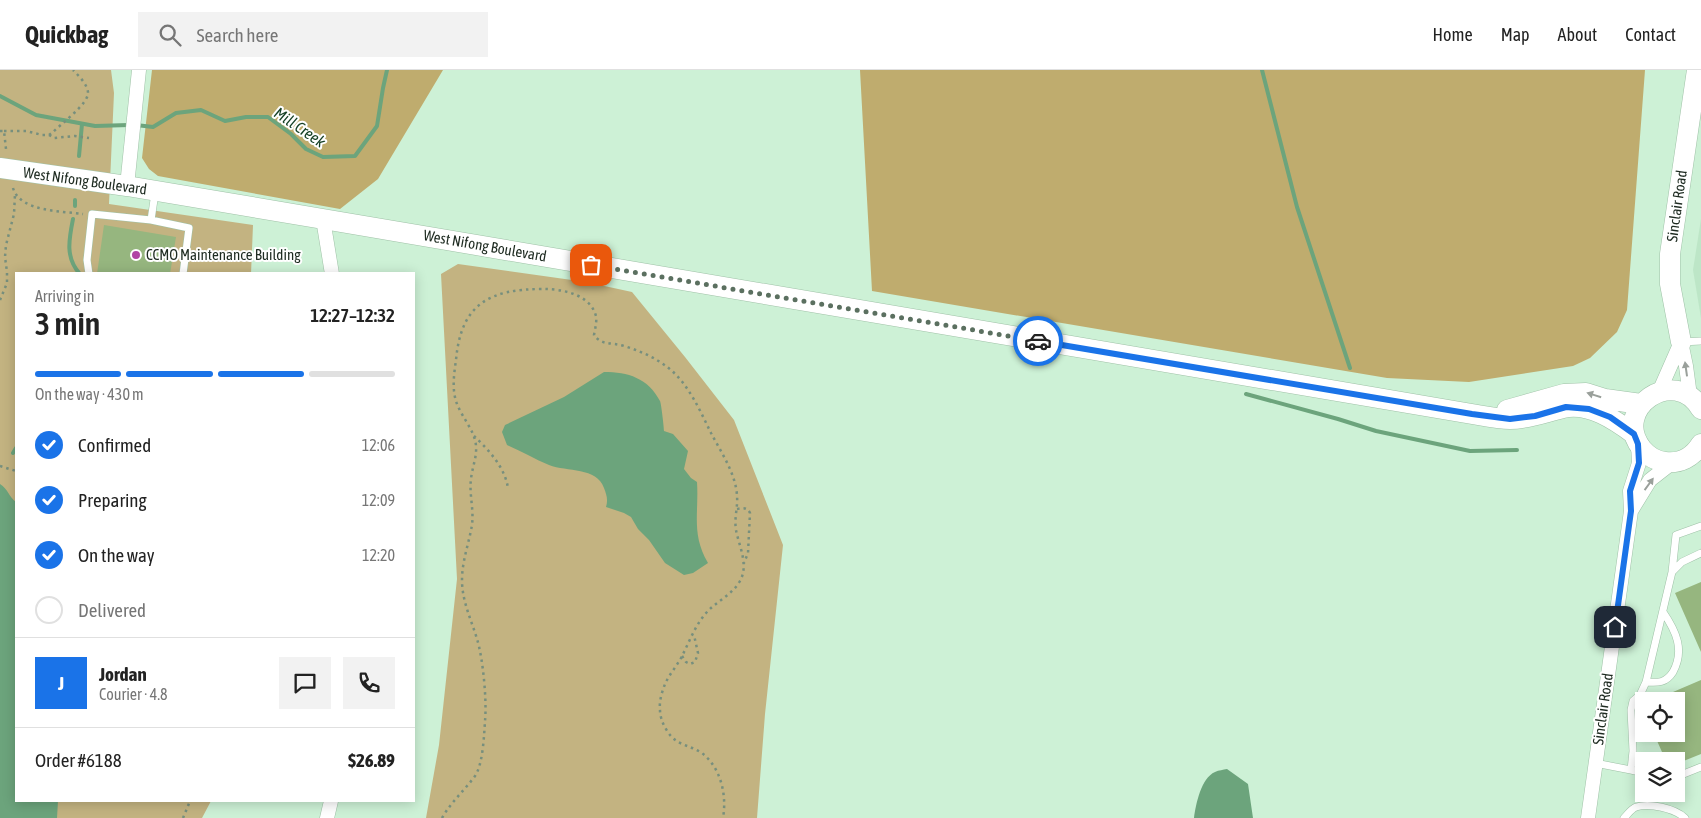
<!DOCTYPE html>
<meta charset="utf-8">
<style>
:root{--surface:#fff;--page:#f2f2f2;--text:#222;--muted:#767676;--line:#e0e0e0;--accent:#1a73e8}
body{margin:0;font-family:"Asap Condensed",sans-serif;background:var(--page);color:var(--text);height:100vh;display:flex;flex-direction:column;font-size:19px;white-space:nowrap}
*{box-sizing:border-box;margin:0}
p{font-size:16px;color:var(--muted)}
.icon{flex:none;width:28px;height:28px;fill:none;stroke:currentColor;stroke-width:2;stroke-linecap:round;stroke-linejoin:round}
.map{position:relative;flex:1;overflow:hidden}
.side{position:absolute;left:15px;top:202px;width:400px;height:530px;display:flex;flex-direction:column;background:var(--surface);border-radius:0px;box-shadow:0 2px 12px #0003}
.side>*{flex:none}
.fabs{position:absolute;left:1635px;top:622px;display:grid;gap:10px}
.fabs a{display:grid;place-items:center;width:50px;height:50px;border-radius:0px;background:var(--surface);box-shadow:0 2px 12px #0003;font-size:25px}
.pin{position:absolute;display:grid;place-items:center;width:42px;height:42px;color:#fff;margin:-21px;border-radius:10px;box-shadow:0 2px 8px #0006}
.courier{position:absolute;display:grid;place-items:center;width:50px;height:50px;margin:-25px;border:4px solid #1a73e8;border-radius:50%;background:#fff;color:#222;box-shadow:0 1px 6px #0007}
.summary em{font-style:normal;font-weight:600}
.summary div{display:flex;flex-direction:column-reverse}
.summary{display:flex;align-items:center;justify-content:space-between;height:85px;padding:0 20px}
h1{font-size:32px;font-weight:600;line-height:38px}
.bar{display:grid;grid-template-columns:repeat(4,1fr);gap:8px 5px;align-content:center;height:60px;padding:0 20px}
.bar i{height:6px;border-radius:4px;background:var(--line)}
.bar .active{background:var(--accent)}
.bar p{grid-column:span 4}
.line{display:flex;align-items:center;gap:12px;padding:0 20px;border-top:1px solid var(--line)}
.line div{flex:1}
.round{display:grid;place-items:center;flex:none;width:52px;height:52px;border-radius:0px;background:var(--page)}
ol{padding:0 20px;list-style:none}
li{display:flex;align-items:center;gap:15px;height:55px}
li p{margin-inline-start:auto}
li .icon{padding:5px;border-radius:50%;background:var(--accent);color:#fff;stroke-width:4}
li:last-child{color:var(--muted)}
li i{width:28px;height:28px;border:2px solid var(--line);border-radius:50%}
header{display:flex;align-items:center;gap:30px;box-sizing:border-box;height:70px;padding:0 25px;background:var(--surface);border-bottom:1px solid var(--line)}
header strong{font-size:24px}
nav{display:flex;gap:28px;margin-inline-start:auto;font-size:18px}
.search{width:350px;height:45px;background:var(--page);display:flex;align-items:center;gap:12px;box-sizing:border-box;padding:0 18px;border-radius:0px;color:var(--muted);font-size:19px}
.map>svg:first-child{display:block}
</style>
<header>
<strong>Quickbag</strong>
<div class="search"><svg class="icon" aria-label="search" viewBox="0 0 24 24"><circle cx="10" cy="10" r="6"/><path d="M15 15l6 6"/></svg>Search here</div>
<nav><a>Home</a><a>Map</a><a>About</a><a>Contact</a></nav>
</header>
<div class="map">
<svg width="1701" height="748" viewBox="0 0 1701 748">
<rect width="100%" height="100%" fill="#cdf1d6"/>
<!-- built -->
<path fill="#bde6c7" d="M1701 149V248L1693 200Z"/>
<!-- green -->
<path fill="#c3b381" d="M0 0H111L114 23 109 134 253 155 251 204H16V731H211L202 748H0Z
M458 194 586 212 632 222 685 287 734 350 783 475 765 644 757 748H426L439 675 457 509 441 204Z"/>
<!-- forest -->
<path fill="#bfac6e" d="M152 0H443L378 109 340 139 158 106 149 99 142 88Z
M860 0H1645L1627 240 1617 262 1590 288 1573 296 1469 312 1387 308 872 221Z"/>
<!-- water -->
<path fill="#6ca47c" d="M604 302C628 302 648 308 660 331 661 332 664 357 664 361L673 364 688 381 684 399 691 408 697 412C699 443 691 464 708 493L693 503 684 505 665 493 649 470 638 459 631 447 624 443 606 437C608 430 607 426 604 418 597 397 567 402 549 395 535 389 521 381 507 375L502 362 505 355 564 327Z
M0 414C8 419 9 427 16 432V731H58L57 748H0Z
M1227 699 1248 714 1253 748H1194C1196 734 1201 708 1215 702 1219 700 1223 700 1227 699Z"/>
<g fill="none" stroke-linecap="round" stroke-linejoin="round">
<!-- stream -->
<path stroke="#6ca47c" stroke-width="4" d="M1262 0 1297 137 1350 298
M0 26 36 45 95 56 129 55
M136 55 153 57 176 43 201 40 225 51 246 47H268L291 64 306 79 323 87 355 86 377 56 383 18 387 0
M79 86 82 54
M75 136V130
M73 149C69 169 65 188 80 204
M1246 324 1338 349 1376 361 1470 381 1517 380
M13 383 16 378"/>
</g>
<!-- building -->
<path fill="#96b67f" d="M104 155 176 167 170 204H97Z
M1701 512V582L1675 523Z
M1701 610V684L1676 694V691H1666L1654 664H1676V631H1652Z"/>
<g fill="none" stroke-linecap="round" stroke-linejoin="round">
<defs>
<path id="lane" d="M151 150 155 123
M89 204 87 190 92 144 151 150 189 158 183 204
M1681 272 1701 271
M1672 502 1676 465 1701 456
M1663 542C1676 561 1685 580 1673 602 1666 613 1658 613 1646 612L1672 502 1682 492 1701 483
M1595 693 1631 700 1633 681 1631 640 1633 631 1640 625 1646 612
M1631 700 1644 703
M1676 707 1701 697
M1624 748C1628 744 1631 739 1636 737 1650 733 1674 738 1685 748"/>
<path id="street" d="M127 116 139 0
M323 149 332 204
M1681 272 1686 296 1690 326
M1659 322 1681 272
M1631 441 1650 410 1673 392
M327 748 331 731
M1588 748 1631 441 1630 421 1639 393 1638 374"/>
<path id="secondary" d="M0 98 127 116 323 149 1472 344C1484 346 1498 349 1510 349 1529 349 1546 342 1563 338 1589 332 1615 350 1634 364
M1681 272 1670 214V184L1697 0
M1701 339C1675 294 1610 339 1642 379 1648 386 1656 391 1665 392 1680 394 1693 387 1701 374
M1507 340 1564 324 1586 323 1605 329 1641 334"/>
</defs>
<!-- lane casing -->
<use href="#lane" stroke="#9fc1a7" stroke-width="8"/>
<!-- street casing -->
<use href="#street" stroke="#9fc1a7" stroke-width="15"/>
<!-- secondary casing -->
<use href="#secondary" stroke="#9fc1a7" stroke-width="21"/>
<!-- path -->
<path stroke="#778f7d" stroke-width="2.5" stroke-dasharray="2.5 4" stroke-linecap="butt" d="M0 61H4L6 79
M4 61H26L42 65H49L53 62C61 54 88 34 88 23 88 15 79 6 73 0
M49 65 54 68 75 66 89 68
M13 118C20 142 62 141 83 144
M0 230 7 213V202L5 187 6 175 14 144 15 124
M474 366C489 380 506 399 508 419
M0 396 16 401
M737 439C743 438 747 437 750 443L748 483 744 493
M682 586 686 592 690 594 695 592 698 583 694 565
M183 748 190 731
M442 748C451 732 464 721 475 706 483 694 484 666 485 651 487 631 483 588 477 569 471 549 462 531 462 510 462 491 469 473 472 455 474 439 469 424 471 409 472 398 477 387 476 376 475 360 461 347 456 331 452 318 454 304 456 290 461 234 489 219 543 219 562 219 590 224 596 246 597 252 595 259 594 265 602 276 612 272 624 276 650 284 673 296 688 320 697 333 704 349 711 363 721 382 736 404 737 426 738 437 734 448 736 460 739 476 749 495 740 511 732 525 717 531 707 542 695 555 689 573 681 588 676 597 669 605 665 614 662 622 659 631 660 640 660 651 668 666 678 672 686 676 694 678 702 683 721 698 727 725 723 748"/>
<!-- lane -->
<use href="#lane" stroke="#fff" stroke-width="7"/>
<!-- street -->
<use href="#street" stroke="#fff" stroke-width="14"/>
<!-- secondary -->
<use href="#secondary" stroke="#fff" stroke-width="20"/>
</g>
<!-- one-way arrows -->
<defs><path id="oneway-solid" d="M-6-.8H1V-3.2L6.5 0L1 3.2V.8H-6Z" transform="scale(1.25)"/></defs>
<g fill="#9aa09b">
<use href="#oneway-solid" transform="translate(1686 299) rotate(-98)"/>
<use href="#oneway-solid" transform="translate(1594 325) rotate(-163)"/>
<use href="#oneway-solid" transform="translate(1649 414) rotate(-54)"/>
</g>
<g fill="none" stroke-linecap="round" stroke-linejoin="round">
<!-- done -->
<path stroke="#5b7060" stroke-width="5" stroke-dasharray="0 9" d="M591 195 1038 271"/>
<!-- route -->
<path stroke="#1a73e8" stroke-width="6" d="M1038 271 1472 344 1510 349 1535 346 1566 337 1589 339 1610 347 1634 364 1638 374 1639 393 1630 421 1631 441 1615 557"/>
</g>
<!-- markers -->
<circle fill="#b145a5" stroke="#fff" stroke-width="2" cx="136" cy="185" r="5"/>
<g text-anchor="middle" stroke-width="4" stroke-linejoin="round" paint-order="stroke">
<!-- street labels -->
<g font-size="15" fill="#1e2b21" stroke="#fff">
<text transform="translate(85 111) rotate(8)" y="5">West Nifong Boulevard</text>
<text transform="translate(1677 136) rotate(-82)" y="5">Sinclair Road</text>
<text transform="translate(485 176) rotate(10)" y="5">West Nifong Boulevard</text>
<text transform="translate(1603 639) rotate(-82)" y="5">Sinclair Road</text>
</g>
<!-- poi labels -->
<g font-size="15" fill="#1e2b21" stroke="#fff" text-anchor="start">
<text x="146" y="190">CCMO Maintenance Building</text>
</g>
<!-- water labels -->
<g font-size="16" font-style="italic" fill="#143f24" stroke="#fff">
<text transform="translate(300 57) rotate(34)" y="6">Mill Creek</text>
</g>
</g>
</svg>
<div class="fabs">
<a><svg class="icon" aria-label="locate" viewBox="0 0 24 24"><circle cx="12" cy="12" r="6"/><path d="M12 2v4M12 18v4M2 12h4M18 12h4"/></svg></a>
<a><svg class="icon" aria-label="layers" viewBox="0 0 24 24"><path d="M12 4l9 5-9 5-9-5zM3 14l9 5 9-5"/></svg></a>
</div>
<div class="pin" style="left:591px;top:195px;background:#ea580c"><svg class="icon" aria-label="bag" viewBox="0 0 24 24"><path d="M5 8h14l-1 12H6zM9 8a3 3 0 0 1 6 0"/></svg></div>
<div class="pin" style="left:1615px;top:557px;background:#1f2937"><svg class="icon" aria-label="home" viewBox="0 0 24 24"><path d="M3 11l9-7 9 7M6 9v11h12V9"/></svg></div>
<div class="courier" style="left:1038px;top:271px"><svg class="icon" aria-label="car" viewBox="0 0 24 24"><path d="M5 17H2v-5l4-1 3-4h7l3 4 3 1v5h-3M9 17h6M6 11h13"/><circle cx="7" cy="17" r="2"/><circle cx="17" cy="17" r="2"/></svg></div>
<section class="side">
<div class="summary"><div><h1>3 min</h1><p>Arriving in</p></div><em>12:27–12:32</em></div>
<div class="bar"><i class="active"></i><i class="active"></i><i class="active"></i><i></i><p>On the way · 430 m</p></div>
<ol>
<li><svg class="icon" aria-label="check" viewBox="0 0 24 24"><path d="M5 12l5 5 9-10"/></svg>Confirmed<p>12:06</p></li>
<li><svg class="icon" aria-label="check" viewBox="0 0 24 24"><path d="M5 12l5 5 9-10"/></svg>Preparing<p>12:09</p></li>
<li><svg class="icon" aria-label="check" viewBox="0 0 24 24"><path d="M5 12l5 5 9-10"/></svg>On the way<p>12:20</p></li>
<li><i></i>Delivered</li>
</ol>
<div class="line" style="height:90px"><b class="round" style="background:var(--accent);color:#fff">J</b><div><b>Jordan</b><p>Courier · 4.8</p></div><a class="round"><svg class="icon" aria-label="chat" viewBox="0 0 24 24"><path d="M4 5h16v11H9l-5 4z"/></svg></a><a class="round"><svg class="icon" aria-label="phone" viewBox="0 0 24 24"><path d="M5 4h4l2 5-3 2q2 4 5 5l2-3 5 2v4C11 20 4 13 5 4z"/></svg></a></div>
<div class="line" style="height:65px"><div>Order #6188</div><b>$26.89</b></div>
</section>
</div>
